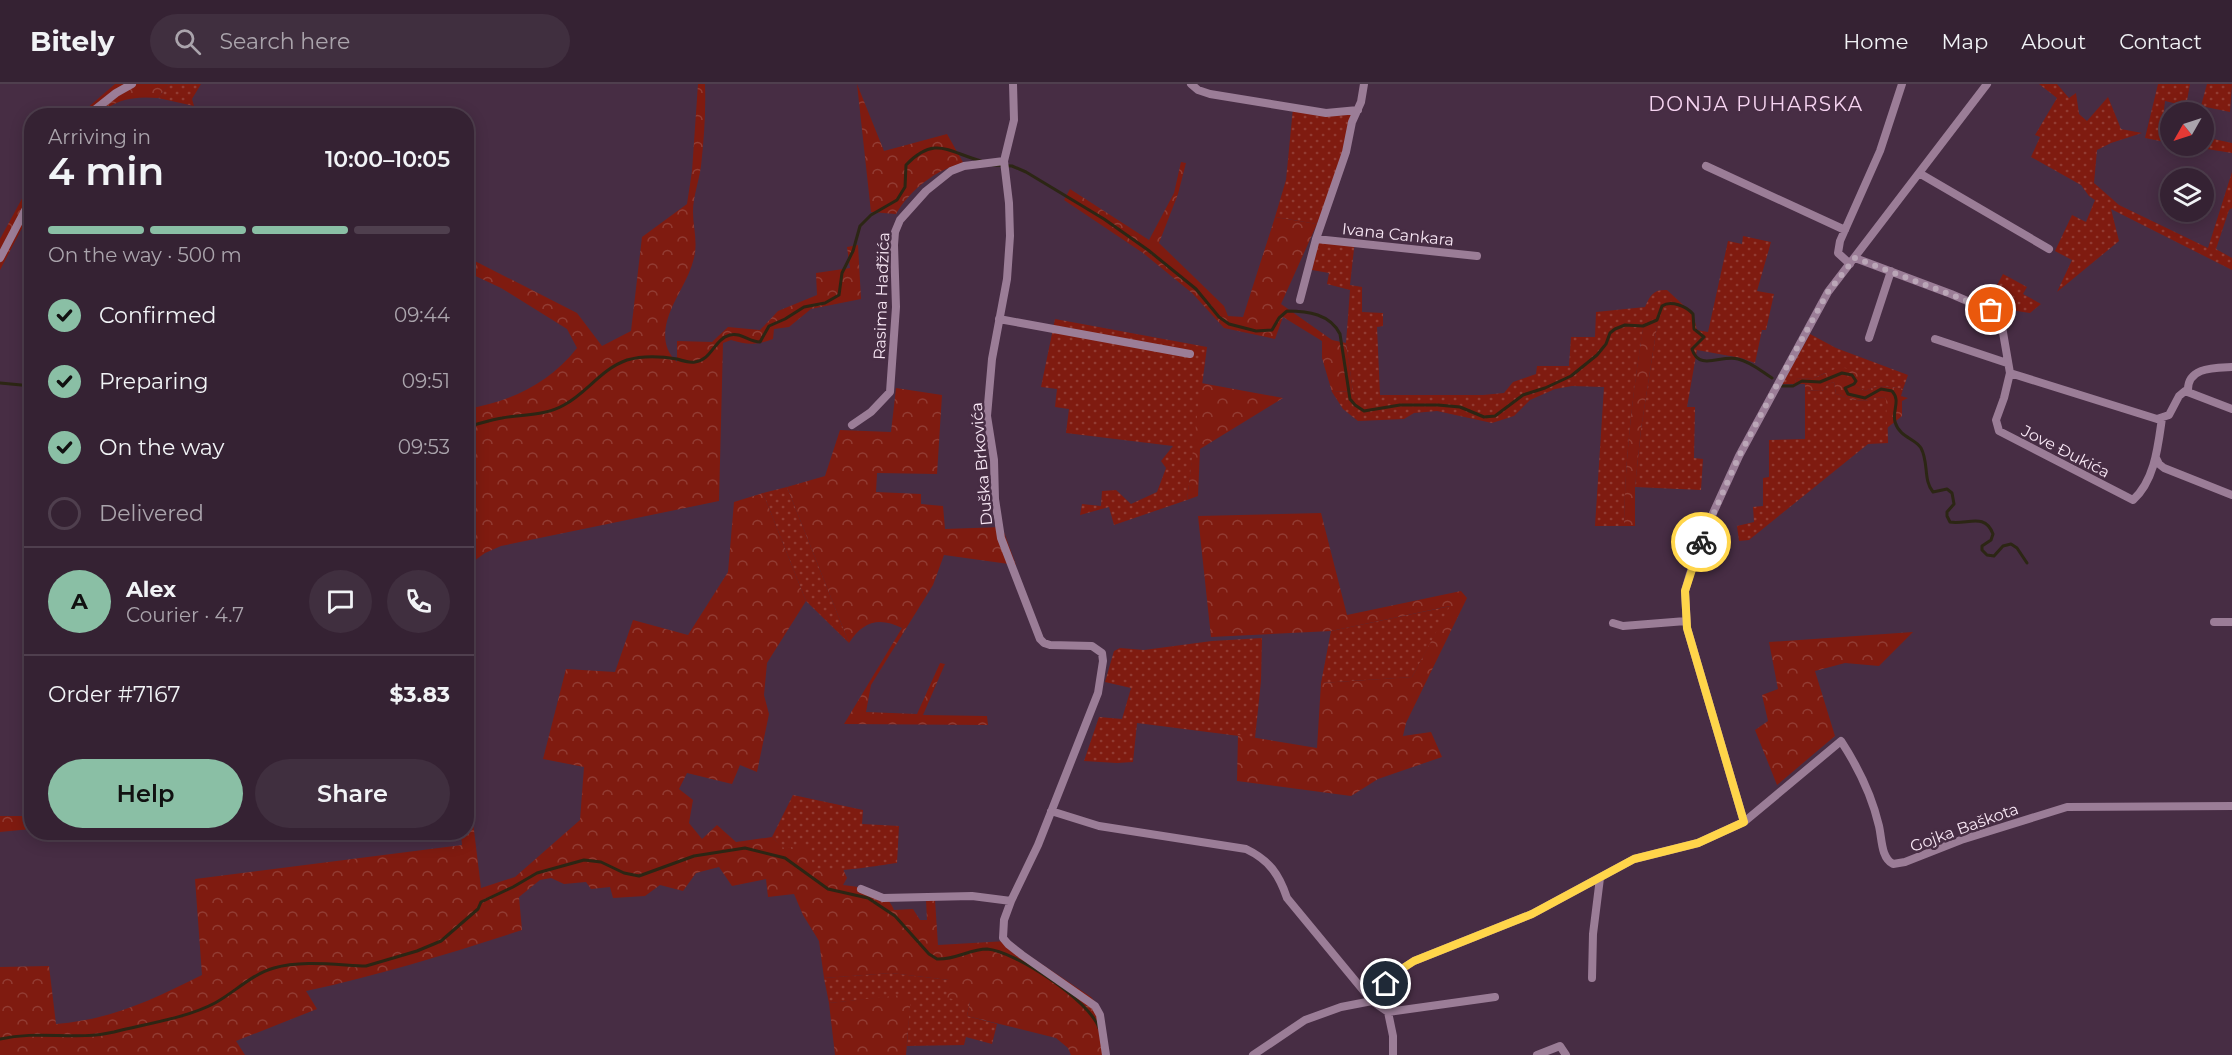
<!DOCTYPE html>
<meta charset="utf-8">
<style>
:root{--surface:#352233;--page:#402f3f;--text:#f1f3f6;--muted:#aaa4ac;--line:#4f3f4e;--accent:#8abfa5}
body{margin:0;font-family:Montserrat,sans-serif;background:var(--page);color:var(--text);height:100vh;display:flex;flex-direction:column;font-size:22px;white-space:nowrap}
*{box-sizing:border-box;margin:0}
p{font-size:20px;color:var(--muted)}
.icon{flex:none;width:33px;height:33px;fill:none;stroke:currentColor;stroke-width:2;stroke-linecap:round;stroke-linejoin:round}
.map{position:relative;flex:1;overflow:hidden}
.details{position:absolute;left:24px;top:24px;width:450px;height:732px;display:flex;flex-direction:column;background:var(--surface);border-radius:24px;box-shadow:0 3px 15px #0003,0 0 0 2px var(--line)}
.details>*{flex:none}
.needle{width:39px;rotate:231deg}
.fabs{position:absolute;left:2160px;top:18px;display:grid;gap:12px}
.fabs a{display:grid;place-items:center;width:54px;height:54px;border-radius:50%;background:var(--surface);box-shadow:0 3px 15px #0003,0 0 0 2px var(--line);font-size:30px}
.pin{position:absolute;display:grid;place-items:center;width:51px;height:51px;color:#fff;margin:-26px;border:3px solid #fff;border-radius:50%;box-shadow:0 2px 6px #0007}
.courier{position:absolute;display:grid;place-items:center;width:60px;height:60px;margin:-30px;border:4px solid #ffd54a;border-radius:50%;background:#fff;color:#222;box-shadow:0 2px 8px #0007}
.overview em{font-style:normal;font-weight:600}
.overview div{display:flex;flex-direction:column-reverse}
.overview{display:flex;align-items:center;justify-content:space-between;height:102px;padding:0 24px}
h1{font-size:39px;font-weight:600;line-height:45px}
.bar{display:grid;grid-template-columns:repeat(4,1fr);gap:9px 6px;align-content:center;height:72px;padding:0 24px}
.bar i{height:8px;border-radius:4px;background:var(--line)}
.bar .current{background:var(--accent)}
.bar p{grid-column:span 4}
.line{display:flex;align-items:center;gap:15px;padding:0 24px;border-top:2px solid var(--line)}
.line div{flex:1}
.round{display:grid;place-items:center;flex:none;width:63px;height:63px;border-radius:32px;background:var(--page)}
ol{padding:0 24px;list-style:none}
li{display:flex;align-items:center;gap:18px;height:66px}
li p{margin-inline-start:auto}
li .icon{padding:6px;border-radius:50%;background:var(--accent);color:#111;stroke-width:4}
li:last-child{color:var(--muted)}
li i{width:33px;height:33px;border:3px solid var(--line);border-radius:50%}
.cta{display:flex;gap:12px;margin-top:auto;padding:12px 24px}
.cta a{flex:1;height:69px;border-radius:36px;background:var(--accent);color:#111;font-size:24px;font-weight:600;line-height:69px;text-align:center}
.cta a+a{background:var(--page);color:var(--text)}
header{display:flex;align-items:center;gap:36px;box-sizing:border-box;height:84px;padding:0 30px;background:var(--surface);border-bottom:2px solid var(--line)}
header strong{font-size:28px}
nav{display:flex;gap:33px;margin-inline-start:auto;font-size:21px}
.search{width:420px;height:54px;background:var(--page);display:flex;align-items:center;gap:15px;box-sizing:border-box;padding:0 21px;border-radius:33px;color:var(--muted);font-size:22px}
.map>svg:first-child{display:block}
</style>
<header>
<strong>Bitely</strong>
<div class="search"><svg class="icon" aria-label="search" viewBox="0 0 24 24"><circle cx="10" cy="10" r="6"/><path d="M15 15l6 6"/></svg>Search here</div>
<nav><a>Home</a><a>Map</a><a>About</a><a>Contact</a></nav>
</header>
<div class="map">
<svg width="2232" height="971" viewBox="0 0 2232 971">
<defs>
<pattern id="grass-dots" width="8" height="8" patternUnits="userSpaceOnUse" patternTransform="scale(1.5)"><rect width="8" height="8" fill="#7f1b10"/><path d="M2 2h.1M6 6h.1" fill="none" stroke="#923c33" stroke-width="1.8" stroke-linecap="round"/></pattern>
<pattern id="forest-crowns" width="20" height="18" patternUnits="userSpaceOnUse" patternTransform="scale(1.5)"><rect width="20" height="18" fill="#7f1b10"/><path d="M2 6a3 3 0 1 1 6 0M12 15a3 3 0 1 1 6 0" fill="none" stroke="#923c33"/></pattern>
</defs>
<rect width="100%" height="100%" fill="#472d44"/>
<!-- grass -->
<path fill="url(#grass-dots)" d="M169 0H201L192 15 194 22 158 14Z
M2039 0H2057L2069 14 2076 9 2079 30 2087 37 2108 13 2121 45 2142 49 2111 59 2097 66 2094 99 2119 121 2208 164 2232 88V124L2229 126 2216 165 2232 174V186L2111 125 2119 157 2057 208 2072 176 2055 167 2072 131 2086 138 2095 116 2089 112 2081 101 2031 73 2040 53 2035 51 2057 14Z
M2158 0H2190L2186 22 2165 17 2162 45 2170 47V59L2145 54Z
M2207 0H2232L2230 28 2201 22Z
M1293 24 1354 29 1344 71 1317 140 1275 133 1286 96Z
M2204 53 2232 59V69L2188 62H2204Z
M1743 152 1771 158 1757 207 1774 210 1766 246H1762L1755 279 1741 274 1697 266 1687 323H1695L1694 374 1703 375 1701 406 1635 403 1641 345 1657 242 1644 239C1633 307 1625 373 1624 442H1595L1604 303 1572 302 1555 305 1530 316 1514 332 1492 339 1437 327 1414 329 1404 335 1358 337 1343 325 1332 308 1353 307 1346 259 1350 206 1327 200 1329 189 1312 186 1318 160 1322 156H1355L1350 201 1362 203V228L1383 229V242L1377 243 1380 311H1483L1504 309 1513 298 1536 290 1537 282H1569L1571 253H1595L1596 228 1645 223C1650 211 1654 205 1667 206L1693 230 1697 246 1708 248 1728 157 1742 160Z
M2003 190 2027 203 2023 210 2041 220 2030 229 2010 226 2003 231 1998 225 1986 221Z
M1055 235 1207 263 1187 416 1114 441 1109 423 1080 431 1082 420 1101 422 1102 407 1116 406 1131 420 1157 408 1166 384 1161 377 1173 362 1066 349 1069 325 1055 323 1057 305 1041 303Z
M1810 250 1836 264 1908 291 1903 305C1891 303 1877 300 1866 307L1825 289 1814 294 1796 295 1795 300H1782Z
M1834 298 1836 310C1849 314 1864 321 1876 313L1887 314 1888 359 1868 360 1749 456 1739 457 1737 442 1754 438 1753 423 1763 422V394L1769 393V356L1805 355V306L1822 307 1828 300Z
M787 403 849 559 806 517 763 409Z
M1451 522 1412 593 1321 599 1331 547Z
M1262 554 1261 597 1255 654 1137 639 1133 678 1117 679 1084 677 1099 633 1122 635 1131 604 1105 598 1114 567 1120 564 1144 566 1212 557Z
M793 711 863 726 862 740 899 742 897 779C880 781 827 791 813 785 798 778 783 764 772 753Z
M891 889 949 896 970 918 967 932 997 940 992 960 966 953 964 961 907 962 910 911 829 919 824 894Z"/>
<!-- forest -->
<path fill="url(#forest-crowns)" d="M115 0H169L158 14C134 12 116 15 98 31L78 32Z
M698 0H705C706 28 704 55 701 82 699 97 693 113 693 128 693 143 698 158 694 174 689 196 673 215 667 237 663 253 665 267 677 278V257L712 258 728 243 760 246 778 227 817 211 816 189 850 184 847 163 858 161 861 215 811 225 789 243 774 245 773 255C757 261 747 261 731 256L723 259 719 417 501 462 485 469 467 482V325C511 317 549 300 577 264L567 245 501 204 467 188V173L577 229 602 262 631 247 642 153 687 120 692 87Z
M857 0 884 67 947 50 964 80C938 83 909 107 896 130L871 128Z
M1181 78 1186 79 1178 110 1159 159 1224 222 1228 232 1243 233 1275 133 1317 140 1281 220 1332 256 1346 259 1353 307 1332 308 1322 274V257L1283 233 1275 255 1224 244 1192 209 1143 169 1064 116 1070 105 1149 156 1174 109Z
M31 98V127L0 186V155Z
M1644 238 1657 242 1641 345 1635 403V442H1624C1625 373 1633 306 1644 238Z
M1845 284 1860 290 1861 298 1855 302 1866 307C1877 300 1891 303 1903 305L1901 312 1908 314 1902 317V332L1887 344 1886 314 1876 313C1864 321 1849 314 1836 310L1834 298 1828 300 1822 307 1805 306V300H1795L1796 295 1814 294 1835 285Z
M1201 299 1283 314 1200 365 1198 412 1187 416Z
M896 304 942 311 937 390 877 389 876 408 921 410V420L943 422 945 445 1002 443 1016 481 944 471 933 501 871 601 866 628 917 630 940 579 945 580 923 631 987 632 988 641 844 640 902 544C879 532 862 538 849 559L787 403 825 392 840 346 891 348Z
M763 409 806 517 767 579 764 611 769 630 757 688 740 681 732 700 687 689 679 705 693 716 689 739 702 755 717 741 736 758 772 753 784 764 807 761 814 785H843L847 794 843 801C864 804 886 805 894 826L913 825 920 836H927L926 816H935L938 861 1007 857 1091 913 1097 920 1107 971H1071L1068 964 1056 954 967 932 970 918 947 914 949 896 891 889 824 894 819 857 803 831 794 810 768 813 766 795 732 802 719 783 696 789 683 807 660 801 645 812 613 814 610 803 591 805 586 798 564 800 551 794 540 796 519 813 522 846C451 869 380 891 306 907L317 925 236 957 245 971H0V883L49 882 56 940C114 935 151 916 202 891L195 795 462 761 461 749 466 748 467 689 481 804 515 793 580 736 584 683 543 675 566 585 615 588 633 536 688 551 728 488 734 418Z
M1321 429 1347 531 1461 507 1467 514 1406 639 1403 652 1431 648 1442 673 1378 695 1351 712 1237 697 1238 651 1317 664 1321 599 1412 593 1450 522 1331 547 1211 553 1198 432Z
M1913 548 1879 582 1845 579 1815 587 1835 652 1777 701 1755 646 1768 637 1762 611 1778 605 1769 558Z
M0 732H31V745L0 748Z
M911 910 906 971H835L829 919Z"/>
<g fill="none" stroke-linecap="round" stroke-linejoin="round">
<!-- stream -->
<path stroke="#2c2614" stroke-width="3" d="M993 81 1012 82 1026 88 1104 135 1148 166 1196 205 1219 233 1229 240 1256 247 1272 246 1279 234 1287 227C1308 227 1330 230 1340 250L1350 315 1355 321 1364 327 1400 321H1438L1460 323 1484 333 1495 332 1523 311 1545 304 1571 292 1597 271 1606 260 1610 249 1615 245 1625 241 1643 242 1657 236 1662 222C1671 216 1686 222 1693 230L1694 245 1704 253 1692 265C1699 288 1722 270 1738 275 1751 278 1761 287 1772 294
M0 299 32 302
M1782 302H1793L1802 297 1820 298 1842 289 1852 291 1856 297 1854 300 1845 304 1848 310 1865 314 1881 305 1892 307C1901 317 1892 326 1895 338 1900 354 1915 354 1921 364 1929 379 1923 396 1933 408L1947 405 1952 409 1954 420 1947 428V432L1950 438C1967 441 1985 428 1993 450L1991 456 1982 462V466L1987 471 1994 472 2003 462 2011 460 2017 464 2027 479
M466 343C479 340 490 336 502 334 523 330 545 332 564 321 587 309 601 285 627 276 644 271 660 272 677 275 683 277 689 279 695 278 712 276 714 255 730 251 741 248 749 258 760 258L769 242 785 235 804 223 825 219 839 211 842 189 853 167 860 142 871 131 897 116 905 103 906 81C935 51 948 68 981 77
M0 955C40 946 75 957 114 948 145 940 187 934 215 919 235 908 252 890 274 884 301 876 337 881 366 882L417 867 441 857 478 825 481 818 513 803 537 789 584 776 601 778 624 789 639 792 694 772 745 764 785 774 828 805 868 814 895 832 929 870 937 875C955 876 970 865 987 865 1015 867 1090 917 1099 944"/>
<!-- street -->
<path stroke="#9b7d97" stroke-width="8" d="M1013 0 1014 36 1004 77 1009 119 1010 152 1007 195 992 275 987 332 994 376 995 415 1001 454 1040 555 1044 559 1050 561 1092 562 1102 569 1103 577 1098 609 1038 761 1011 817 1004 836 1003 854 1008 860 1022 871 1095 922 1100 931 1106 971
M1191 0 1198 6 1210 10 1326 29 1358 26
M87 32 116 9 132 0
M1706 82 1845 146
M1919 89 2049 165
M1316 155 1477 172
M0 174 32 113
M1855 174 1951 210 2000 231 2010 289 2004 314 1996 336 1999 347 2133 416C2155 396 2158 362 2162 334
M1850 180 1838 169 1840 157 1880 67 1902 0
M1300 216 1316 155 1346 68 1352 38 1361 18 1364 0
M999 235 1190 270
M1869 254 1891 187
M1935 255 2007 279
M2010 289 2157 335 2169 331 2179 312 2185 307 2232 325
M2188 307C2187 283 2214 284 2232 283
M852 341 871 328 890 308 896 223 894 161 895 148 900 136 926 107 951 87 964 82 1004 77
M2156 374 2159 380 2164 384 2232 411
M2214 538H2232
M1613 539 1623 542 1686 537
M1051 727 1099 742 1246 765C1269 776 1279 790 1287 814L1372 917 1388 928 1393 952V971
M1744 738 1687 544 1685 507 1690 490 1704 449 1739 372 1828 208 1987 0
M861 805 883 814 972 812 1011 817
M1592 894 1593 850 1600 794
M1388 928 1495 913
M1253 971 1305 936 1341 923 1372 917 1397 888 1414 877 1532 830 1634 775 1698 759 1744 738 1841 657C1858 683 1872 712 1879 742 1882 755 1881 774 1893 780L1905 778 1961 756 2067 723 2232 722
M1537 971 1560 962 1566 971"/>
</g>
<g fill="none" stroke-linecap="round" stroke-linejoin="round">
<!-- done -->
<path stroke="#baa6b7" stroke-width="6" stroke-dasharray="0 10.8" d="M1701 458 1739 372 1780 295 1828 208 1855 174 1991 226"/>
<!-- route -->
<path stroke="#ffd54a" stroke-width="8" d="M1386 900 1397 888 1414 877 1532 830 1634 775 1698 759 1744 738 1687 544 1685 507 1701 458"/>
</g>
<g text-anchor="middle" stroke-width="5" stroke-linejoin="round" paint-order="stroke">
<!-- street labels -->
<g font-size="16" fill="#f8e7f5" stroke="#472d44">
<text transform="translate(1398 150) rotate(6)" y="6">Ivana Cankara</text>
<text transform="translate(881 212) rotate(-88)" y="6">Rasima Hađžića</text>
<text transform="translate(2066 367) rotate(27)" y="6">Jove Đukića</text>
<text transform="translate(981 380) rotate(-95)" y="6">Duška Brkovića</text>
<text transform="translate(1964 743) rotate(-20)" y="6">Gojka Baškota</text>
</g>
<!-- quarter labels -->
<g font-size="20" letter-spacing="1.5" fill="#f6d4f1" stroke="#472d44">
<text x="1756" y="27">DONJA PUHARSKA</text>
</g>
</g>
</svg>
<div class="fabs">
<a><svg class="needle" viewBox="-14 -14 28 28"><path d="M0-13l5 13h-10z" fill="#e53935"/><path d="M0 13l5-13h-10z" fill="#aaa4ac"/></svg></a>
<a><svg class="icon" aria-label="layers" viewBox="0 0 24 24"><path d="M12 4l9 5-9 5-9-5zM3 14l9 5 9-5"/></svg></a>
</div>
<div class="pin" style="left:1991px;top:226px;background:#ea580c"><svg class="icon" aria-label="bag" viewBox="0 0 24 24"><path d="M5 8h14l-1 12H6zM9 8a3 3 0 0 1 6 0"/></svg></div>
<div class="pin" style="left:1386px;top:900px;background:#1f2937"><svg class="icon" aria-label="home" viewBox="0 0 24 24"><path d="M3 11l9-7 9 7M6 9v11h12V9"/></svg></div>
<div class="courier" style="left:1701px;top:458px"><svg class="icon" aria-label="bike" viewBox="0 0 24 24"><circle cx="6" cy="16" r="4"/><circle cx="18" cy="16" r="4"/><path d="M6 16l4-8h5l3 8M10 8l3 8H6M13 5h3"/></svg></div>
<section class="details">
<div class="overview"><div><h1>4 min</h1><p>Arriving in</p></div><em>10:00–10:05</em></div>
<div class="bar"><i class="current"></i><i class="current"></i><i class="current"></i><i></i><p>On the way · 500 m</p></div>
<ol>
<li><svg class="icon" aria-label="check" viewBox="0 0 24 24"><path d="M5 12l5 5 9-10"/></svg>Confirmed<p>09:44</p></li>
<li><svg class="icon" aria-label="check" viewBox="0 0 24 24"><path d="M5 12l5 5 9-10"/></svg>Preparing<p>09:51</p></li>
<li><svg class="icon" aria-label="check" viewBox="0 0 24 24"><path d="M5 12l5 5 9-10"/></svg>On the way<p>09:53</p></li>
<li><i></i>Delivered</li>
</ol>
<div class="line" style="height:108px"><b class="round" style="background:var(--accent);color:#111">A</b><div><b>Alex</b><p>Courier · 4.7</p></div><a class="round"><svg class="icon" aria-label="chat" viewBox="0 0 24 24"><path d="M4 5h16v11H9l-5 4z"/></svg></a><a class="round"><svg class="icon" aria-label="phone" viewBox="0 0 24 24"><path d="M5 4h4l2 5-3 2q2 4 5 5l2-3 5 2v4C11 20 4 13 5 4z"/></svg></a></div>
<div class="line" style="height:78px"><div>Order #7167</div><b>$3.83</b></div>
<div class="cta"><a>Help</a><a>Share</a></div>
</section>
</div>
